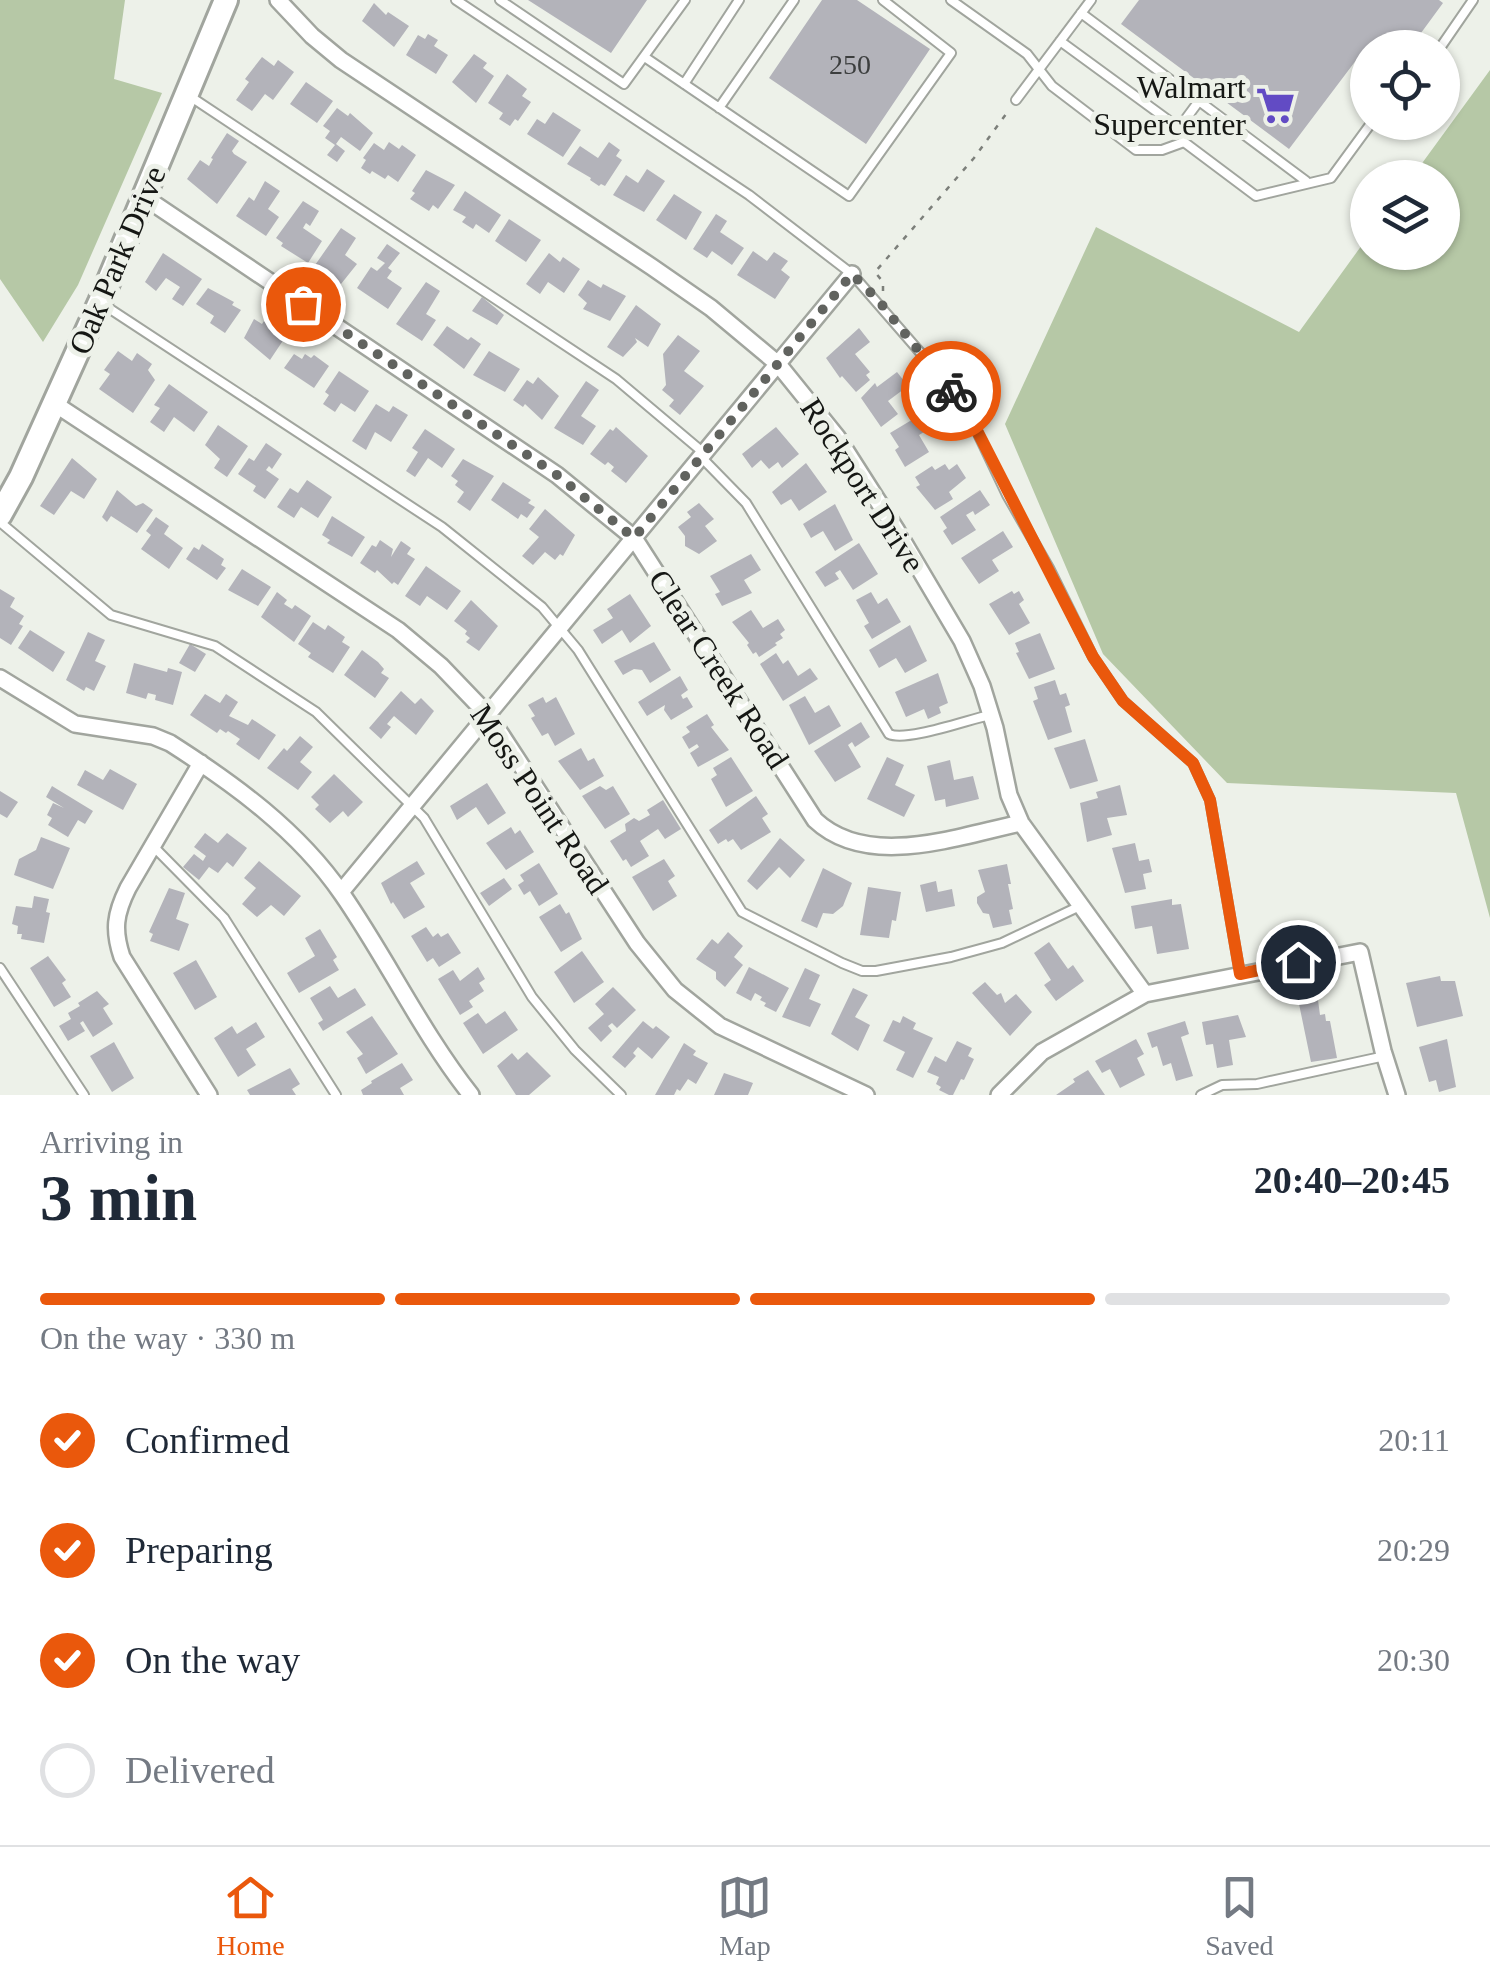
<!DOCTYPE html>
<meta charset="utf-8">
<style>
:root{--surface:#fff;--page:#f2f2f3;--text:#1f2937;--muted:#747a83;--line:#e0e1e3;--accent:#ea580c}
body{margin:0;font-family:Georgia,serif;background:var(--page);color:var(--text);height:100vh;display:flex;flex-direction:column;font-size:38px;white-space:nowrap}
*{box-sizing:border-box;margin:0}
p{font-size:32px;color:var(--muted)}
.icon{flex:none;width:55px;height:55px;fill:none;stroke:currentColor;stroke-width:2;stroke-linecap:round;stroke-linejoin:round}
.map{position:relative;height:1095px;overflow:hidden}
.panel{display:flex;flex-direction:column;background:var(--surface);flex:1}
.panel>*{flex:none}
.buttons{position:absolute;left:1350px;top:30px;display:grid;gap:20px}
.buttons a{display:grid;place-items:center;width:110px;height:110px;border-radius:50%;background:var(--surface);box-shadow:0 2px 8px #0004;font-size:50px}
.pin{position:absolute;display:grid;place-items:center;width:85px;height:85px;color:#fff;margin:-42px;border:5px solid #fff;border-radius:50%;box-shadow:0 2px 10px #0007}
.courier{position:absolute;display:grid;place-items:center;width:100px;height:100px;margin:-50px;border:8px solid #ea580c;border-radius:50%;background:#fff;color:#222;box-shadow:0 2px 12px #0007}
.headline em{font-style:normal;font-weight:600}
.headline div{display:flex;flex-direction:column-reverse}
.headline{display:flex;align-items:center;justify-content:space-between;height:170px;padding:0 40px}
h1{font-size:65px;font-weight:600;line-height:75px}
.bar{display:grid;grid-template-columns:repeat(4,1fr);gap:15px 10px;align-content:center;height:120px;padding:0 40px}
.bar i{height:12px;border-radius:8px;background:var(--line)}
.bar .current{background:var(--accent)}
.bar p{grid-column:span 4}
ol{padding:0 40px;list-style:none}
li{display:flex;align-items:center;gap:30px;height:110px}
li p{margin-inline-start:auto}
li .icon{padding:10px;border-radius:50%;background:var(--accent);color:#fff;stroke-width:4}
li:last-child{color:var(--muted)}
li i{width:55px;height:55px;border:5px solid var(--line);border-radius:50%}
.dock{display:flex;justify-content:space-around;align-items:center;height:140px;border-top:2px solid var(--line);background:var(--surface);font-size:28px;color:var(--muted)}
.dock a{display:grid;justify-items:center;gap:5px}
.dock .current{color:var(--accent)}
.map>svg:first-child{display:block}
</style>
<div class="map">
<svg width="1490" height="1095" viewBox="0 0 1490 1095">
<rect width="100%" height="100%" fill="#edf1e9"/>
<!-- green -->
<path fill="#b6c8a6" d="M0 0H125L114 79 162 93 78 285 43 342 0 279Z
M1490 70V918L1456 793 1227 783 1103 654 1005 424 1096 227 1299 332 1367 238 1368 252H1442V178L1412 177Z"/>
<!-- building -->
<path fill="#b3b3ba" d="M528 0H647L611 53Z
M822 0H857L930 49 866 144 769 78Z
M1139 0H1439L1443 3 1410 48H1368V61L1360 55 1289 149 1121 24Z
M374 3 386 15 388 12 409 26 394 47 362 21Z
M428 34 438 40 434 46 448 55 436 74 406 55 418 35 425 39Z
M474 54 487 63 483 68 494 76 476 103 452 82Z
M262 57 274 66 278 60 294 72 273 100 265 94 252 111 236 100 249 82 245 79Z
M507 74 527 89 522 96 531 102 518 121 515 119 510 126 499 119 503 113 488 103Z
M306 82 333 101 317 123 290 104Z
M337 108 348 116 350 113 373 133 360 151 341 137 336 144 345 151 337 162 327 155 335 145 325 138 330 131 323 126Z
M553 112 581 130 563 157 527 134 537 119 545 124Z
M227 133 239 141 232 151 234 154 247 162 217 204 187 179 200 160 209 166 213 159 211 158Z
M389 142 399 149 402 145 416 155 398 182 388 175 385 179 372 171 370 174 361 168 366 160 363 158 374 143 384 150Z
M609 142 620 150 616 156 622 160 605 186 601 184 599 186 590 180 591 178 567 164 580 146 598 158Z
M647 169 665 181 644 212 613 195 626 175 638 183Z
M426 170 455 185 438 209 433 205 429 211 410 199 415 193 412 191Z
M265 181 280 191 268 209 279 217 266 236 236 216 249 197 254 201Z
M465 191 501 215 489 233 476 224 473 229 462 222 466 217 453 210Z
M674 194 702 212 686 240 656 220Z
M303 201 319 211 310 226 306 223 303 228 322 241 308 263 281 246 283 243 276 238Z
M716 214 727 221 720 232 744 248 732 265 712 251 707 258 693 249Z
M509 219 541 240 526 262 495 241Z
M341 228 356 238 345 255 357 264 341 284 313 268Z
M387 244 400 253 388 268 392 271 387 278 402 288 388 309 357 288 371 267 377 271 385 263 377 258Z
M753 251 767 261 774 252 788 261 781 270 790 277 775 299 737 275Z
M163 253 202 279 183 306 172 299 180 287 166 278 156 291 145 282Z
M549 253 560 262 563 257 580 269 564 293 548 282 540 294 526 284Z
M588 280 601 288 603 284 626 296 610 321 583 309 587 303 578 295Z
M426 282 440 291 426 314 436 320 422 341 396 324Z
M208 288 234 302 232 305 241 310 225 333 210 323 214 316 196 304Z
M482 297 504 315 497 325 472 311Z
M636 305 661 324 648 347 635 338 637 342 623 357 607 347Z
M254 319 262 324 264 321 270 326 269 328 286 336 270 360 244 338Z
M447 326 468 340 471 337 481 344 464 369 433 345Z
M859 328 870 342 855 354 870 372 866 375 870 380 856 392 842 376 840 378 826 358Z
M678 335 700 351 684 371 704 386 680 415 669 406 674 400 662 390 666 385 663 354Z
M118 351 132 361 137 353 152 364 148 370 155 380 133 413 99 389 110 374 104 370Z
M489 351 520 369 505 392 473 375Z
M294 354 302 359 305 354 311 358 314 355 329 366 314 388 284 368Z
M339 371 369 391 355 412 341 403 335 412 323 404 329 395 325 392Z
M897 372 908 386 888 401 898 414 881 427 861 398 875 383 877 387Z
M538 377 559 396 542 420 525 404 523 407 513 400 527 380 533 384Z
M586 381 599 390 581 416 596 426 583 445 554 428Z
M169 384 208 412 194 432 174 417 164 432 150 422 160 408 154 405Z
M940 403 949 417 919 435 929 452 905 467 895 450 899 447 890 433Z
M376 404 389 412 393 406 408 415 391 442 375 432 366 450 352 441Z
M218 425 248 446 227 477 214 468 220 459 205 445Z
M616 427 648 456 626 483 611 471 614 467 608 462 605 465 590 454 610 429 613 431Z
M776 427 799 454 782 468 778 462 769 469 761 460 752 468 742 454Z
M425 429 455 449 442 468 428 458 415 477 406 471 418 452 412 448Z
M266 443 282 454 272 469 269 466 266 470 279 479 265 499 253 491 256 486 238 474 249 458 254 461Z
M72 458 97 479 84 499 71 491 54 515 40 506Z
M463 459 494 476 470 511 457 502 464 492 455 485 458 481 451 476Z
M806 463 827 492 799 511 791 499 781 505 772 492Z
M945 464 949 470 957 464 966 478 949 492 953 499 935 510 916 487 920 485 915 477 932 466 935 470Z
M307 480 332 497 318 518 301 507 294 518 277 507 290 488 298 493Z
M503 482 531 500 528 503 535 507 527 518 521 514 518 519 491 500Z
M117 490 136 506 143 503 153 510 137 533 111 516 107 522 102 517Z
M980 490 990 505 975 515 973 511 966 515 976 530 952 545 943 531 947 528 940 517Z
M699 503 714 519 705 526 717 541 699 554 685 546V536L678 527 691 517 687 512Z
M835 504 853 540 835 551 823 531 811 538 803 524Z
M545 509 575 535 563 556 560 554 555 560 545 552 533 565 522 556 539 537 529 529Z
M332 516 365 537 352 557 327 543 330 540 322 535Z
M156 517 169 526 164 534 183 548 169 569 141 549 151 535 146 531Z
M1003 531 1013 547 992 560 999 571 979 584 961 558Z
M380 540 393 549 391 557 401 541 411 548 407 554 415 559 398 585 394 582 392 584 377 570 375 573 360 563 372 545 376 547Z
M859 543 878 574 853 590 840 570 835 573 839 579 825 587 815 572Z
M202 544 224 559 221 565 226 568 217 580 186 559 194 547 199 550Z
M751 554 761 570 744 580 752 593 722 606 715 594 720 592 710 576Z
M426 566 461 591 447 610 427 596 420 606 405 596Z
M242 569 271 587 258 606 228 590Z
M0 589 15 598 10 607 24 616 19 624 23 626 11 645 0 638Z
M1012 591 1014 594 1019 591 1024 600 1019 604 1030 623 1009 635 989 604Z
M277 592 287 600 284 604 292 609 295 605 311 616 294 642 261 617Z
M871 592 878 604 887 598 901 622 872 639 864 626 869 623 856 600Z
M630 594 651 626 630 643 622 630 602 644 593 630 613 618 607 609Z
M471 600 498 626 479 651 466 642 470 638 465 634 467 631 454 621Z
M751 610 763 628 778 619 785 630 780 634 783 638 775 643 777 645 759 657 756 652 753 654 747 645 749 643 732 622Z
M313 622 325 630 328 625 345 637 342 642 350 647 333 673 308 657 311 653 298 644Z
M910 625 927 661 905 673 896 658 879 668 869 650Z
M30 630 65 652 53 672 18 648Z
M88 632 105 640 95 661 106 666 94 691 86 687 84 691 66 680Z
M1040 633 1055 669 1029 679 1016 653 1019 652 1015 643Z
M654 642 671 670 650 683 642 670 634 669 623 675 614 661Z
M190 644 206 654 195 672 179 663Z
M362 650 378 662 384 669 381 673 389 678 375 698 344 675Z
M776 653 783 664 788 660 798 676 810 668 818 679 783 701 760 664Z
M134 663 167 672 168 668 182 672 173 705 155 700 156 695 148 693 146 699 126 693Z
M938 673 948 703 939 707 941 713 928 719 924 709 906 717 895 692Z
M680 676 688 690 681 695 683 699 687 697 693 707 671 720 664 710 665 705 647 716 638 702Z
M1055 680 1060 695 1066 693 1070 705 1065 707 1072 732 1048 740 1033 701 1038 699 1034 687Z
M401 691 415 704 421 698 434 711 416 735 394 716 387 724 391 727 381 739 369 728Z
M205 694 220 703 226 694 238 702 229 716 248 725 252 719 276 735 259 760 236 744 240 739 228 731 226 733 220 729 217 733 190 715Z
M805 696 815 713 829 705 841 726 809 745 789 705Z
M543 697 546 703 556 697 575 734 555 746 548 733 542 736 531 718 535 716 528 705Z
M707 714 714 725 711 727 729 750 698 767 690 753 699 747 697 744 689 749 682 737 690 732 686 727Z
M861 722 870 737 855 747 852 742 848 745 861 767 835 782 814 751Z
M300 736 313 747 300 762 312 772 298 790 267 768 284 748 287 751Z
M1085 739 1098 781 1070 789 1054 748Z
M581 748 588 761 594 758 604 776 580 790 558 761Z
M731 757 753 791 726 807 711 779 717 775 713 768Z
M887 757 904 765 895 785 915 795 904 817 867 799Z
M950 760 954 780 973 776 979 799 946 807 945 799 935 801 927 766Z
M110 769 137 784 123 810 77 785 85 770 103 780Z
M334 774 363 802 348 817 343 811 330 823 315 809 319 805 311 797Z
M487 783 506 813 488 825 476 807 457 820 450 806Z
M1120 785 1127 815 1107 818 1112 835 1087 842 1080 803 1098 798 1096 792Z
M52 786 93 811 85 824 78 820 68 837 48 825 52 818 47 815 53 803 64 808 46 797Z
M600 786 606 790 613 786 630 814 605 829 582 796Z
M0 791 18 802 7 818 0 814Z
M756 796 768 814 762 818 771 832 741 850 733 839 728 842 726 839 718 844 709 830Z
M663 800 681 829 665 839 658 829 640 841 649 856 631 867 626 859 623 861 610 841 626 831 625 824 634 818 639 821 650 815 647 810Z
M511 827 515 834 520 830 534 852 506 870 486 843Z
M205 833 218 843 227 833 247 848 233 867 227 862 218 873 209 867 199 880 183 867 194 854 203 861 206 856 194 847Z
M41 837 70 848 53 889 14 875 19 859 36 850Z
M780 838 805 860 790 878 779 867 757 890 747 881Z
M1135 843 1139 861 1149 859 1152 872 1143 874 1146 889 1125 893 1112 848Z
M664 859 675 876 668 881 677 896 653 911 632 877Z
M259 861 301 896 284 916 271 905 257 917 242 904 256 888 244 878Z
M417 861 425 874 410 883 425 907 404 919 393 902 391 904 381 883Z
M539 863 558 894 539 906 530 891 524 895 518 885 524 881 520 875Z
M1007 864 1011 884H1008L1013 909 1009 910 1012 924 993 928 989 914 983 913 977 903V897L985 892 978 870Z
M823 868 852 883 843 906 833 914 823 913 817 928 801 921Z
M504 878 512 889 489 906 480 893Z
M936 881 938 892 952 889 955 906 926 912 920 885Z
M868 887 901 892 896 921 892 920 889 938 860 935Z
M169 888 185 893 176 919 189 924 179 951 150 941 153 934 149 932Z
M34 896 49 899 46 912 50 913 44 943 21 939 22 934H17L18 926 12 924 16 906 32 908Z
M1172 899V905L1181 904 1189 949 1157 954 1152 926 1135 929 1131 906Z
M560 904 566 914 569 912 582 939 561 952 539 917Z
M426 927 433 937 438 933 441 937 448 933 461 953 439 967 433 958 427 962 411 936Z
M320 929 337 957 333 960 339 970 299 993 287 973 315 956 305 938Z
M728 932 743 946 734 957 743 965 725 987 716 979V972L696 959 712 939 718 944Z
M1049 942 1068 969 1073 965 1084 981 1056 1001 1044 985 1051 980 1034 953Z
M582 951 604 982 574 1003 554 972Z
M48 956 66 980 62 983 71 997 54 1007 30 968Z
M196 960 217 997 195 1010 173 973Z
M478 967 485 979 479 983 484 991 469 1001 473 1007 460 1015 438 979 453 970 460 981Z
M749 967 789 988 776 1012 764 1006 766 1003 760 1000 762 997 755 993 751 1001 736 993Z
M805 968 820 975 809 999 821 1004 810 1027 782 1017Z
M1440 976 1441 981H1455L1463 1016 1417 1027 1406 983Z
M985 982 997 995 1001 993 1005 1003 1016 994 1032 1012 1010 1036 972 993Z
M330 986 338 998 355 988 366 1005 323 1031 318 1023 323 1020 310 998Z
M613 987 636 1010 617 1028 612 1023 608 1026 612 1031 601 1042 588 1028 604 1014 595 1004Z
M853 988 868 995 855 1017 870 1025 858 1051 831 1034Z
M97 991 109 1004 103 1008 113 1024 93 1037 83 1021 80 1023 85 1031 68 1041 59 1026 71 1019 68 1013 80 1006 78 1003Z
M1318 1000 1320 1015 1325 1014 1326 1021H1330L1337 1058 1311 1062 1299 1004Z
M505 1011 518 1030 483 1054 463 1023 478 1013 486 1024Z
M1238 1015 1246 1037 1229 1040 1233 1065 1217 1068 1213 1044 1206 1045 1202 1022Z
M372 1016 398 1054 366 1074 357 1058 363 1054 346 1032Z
M903 1016 916 1023 913 1029 933 1038 913 1078 896 1070 905 1052 883 1041 893 1020 900 1023Z
M643 1021 653 1029 656 1026 670 1037 652 1059 638 1047 633 1053 636 1056 625 1068 612 1057Z
M1185 1021 1189 1034 1181 1037 1193 1076 1176 1081 1171 1063 1163 1066 1157 1046 1152 1048 1147 1033Z
M256 1022 265 1037 246 1049 256 1065 238 1077 214 1038 232 1026 237 1034Z
M1136 1039 1144 1054 1137 1058 1145 1075 1120 1088 1110 1069 1102 1073 1095 1061Z
M1447 1039 1456 1087 1439 1092 1436 1080 1429 1082 1419 1047Z
M957 1041 972 1048 968 1056 974 1059 964 1080 961 1079 953 1095H949L939 1090 941 1087 936 1084 939 1077 927 1072 935 1056 946 1062Z
M114 1042 134 1078 112 1092 90 1056Z
M684 1043 696 1051 693 1055 708 1063 696 1084 688 1079 680 1091 677 1089 674 1095H655Z
M527 1052 551 1076 529 1095H516L497 1066 512 1053 518 1060Z
M402 1063 413 1080 400 1088 404 1095H363L361 1090 372 1083 371 1081Z
M290 1068 300 1084 292 1089 296 1095H250L247 1090Z
M1088 1070 1105 1095H1056L1075 1082 1073 1079Z
M724 1073 753 1083 748 1095H714Z"/>
<g fill="none" stroke-linecap="round" stroke-linejoin="round">
<defs>
<path id="lane" d="M456 0 749 195 852 274 932 366 970 417 1007 495 1049 568 1093 657 1123 701 1193 763 1210 800 1240 974
M500 0 624 84 685 0
M951 0 1027 54 1052 86 1136 150H1162L1184 142 1256 196 1331 178 1372 122
M1081 13 1306 181
M1060 41 1179 128 1184 142
M1440 48 1473 0
M646 58 849 196 951 53 883 0
M684 84 739 0
M188 95 616 379 705 454
M1016 100 1091 0
M719 108 794 0
M1179 128 1199 101
M104 305 442 527 542 607 578 650 742 912 842 963 862 971H876L951 957 1002 943 1080 906
M702 458 746 503 889 734C906 742 967 720 990 715
M0 522 111 615 215 646 316 712 424 818 532 997 575 1050 621 1095
M153 846 224 918 336 1095
M0 968 84 1095
M1201 1095 1222 1085 1257 1084 1385 1056"/>
<path id="street" d="M278 0 312 36 341 60 652 267 711 308 778 364 837 437 897 531 962 641 982 686 995 728 1009 795 1021 823 1145 994
M144 197 557 475 634 538 815 820C868 870 958 836 1021 823
M55 404 398 630 441 666 489 716 637 943 675 990 720 1026 866 1095
M0 678 75 724 153 736 170 743C234 784 298 830 342 894 387 959 422 1033 471 1095
M201 763 128 888C115 914 113 930 122 957L209 1095
M341 892 852 274
M999 1095 1042 1052 1145 994 1360 952 1383 1051 1397 1095"/>
<path id="secondary" d="M0 515 21 477 100 302 226 0"/>
</defs>
<!-- lane casing -->
<use href="#lane" stroke="#a1a59e" stroke-width="12"/>
<!-- street casing -->
<use href="#street" stroke="#a1a59e" stroke-width="20"/>
<!-- secondary casing -->
<use href="#secondary" stroke="#a1a59e" stroke-width="28"/>
<!-- path -->
<path stroke="#7c7f7a" stroke-width="2.5" stroke-dasharray="5 8" stroke-linecap="butt" d="M883 291V282L875 272 974 158 1009 110"/>
<!-- lane -->
<use href="#lane" stroke="#fff" stroke-width="8"/>
<!-- street -->
<use href="#street" stroke="#fff" stroke-width="15"/>
<!-- secondary -->
<use href="#secondary" stroke="#fff" stroke-width="22"/>
</g>
<g fill="none" stroke-linecap="round" stroke-linejoin="round">
<!-- done -->
<path stroke="#61635f" stroke-width="10" stroke-dasharray="0 18" d="M303 304 557 475 634 538 852 274 878 300 951 391"/>
<!-- route -->
<path stroke="#ea580c" stroke-width="12" d="M951 391 970 417 1093 657 1123 701 1193 763 1210 800 1240 974 1298 962"/>
</g>
<!-- icons -->
<defs>
<symbol id="supermarket-bare" viewBox="-9 -9 18 18"><path d="M-6-5.5h2.5l.6 2H6L4.5 2H-2.5L-4.4-4H-6ZM-1.5 3.2a1.3 1.3 0 1 0 .1 0ZM3 3.2a1.3 1.3 0 1 0 .1 0Z" fill="#624bc4" stroke="#edf1e9" stroke-width="2.5" paint-order="stroke"/></symbol>
</defs>
<g fill-rule="evenodd">
<use href="#supermarket-bare" x="1248" y="78" width="55" height="55"/>
</g>
<g text-anchor="middle" stroke-width="10" stroke-linejoin="round" paint-order="stroke">
<!-- number labels -->
<g font-size="28" fill="#3c3e3e">
<text x="850" y="74">250</text>
</g>
<!-- poi labels -->
<g font-size="32" fill="#151714" stroke="#edf1e9" text-anchor="end">
<text x="1246" y="98">Walmart<tspan x="1246" dy="37">Supercenter</tspan></text>
</g>
<!-- street labels -->
<g font-size="32" fill="#151714" stroke="#edf1e9">
<text transform="translate(117 260) rotate(-67)" y="11">Oak Park Drive</text>
<text transform="translate(863 485) rotate(57)" y="11">Rockport Drive</text>
<text transform="translate(719 669) rotate(57)" y="11">Clear Creek Road</text>
<text transform="translate(540 799) rotate(56)" y="11">Moss Point Road</text>
</g>
</g>
</svg>
<div class="buttons">
<a><svg class="icon" aria-label="locate" viewBox="0 0 24 24"><circle cx="12" cy="12" r="6"/><path d="M12 2v4M12 18v4M2 12h4M18 12h4"/></svg></a>
<a><svg class="icon" aria-label="layers" viewBox="0 0 24 24"><path d="M12 4l9 5-9 5-9-5zM3 14l9 5 9-5"/></svg></a>
</div>
<div class="pin" style="left:303px;top:304px;background:#ea580c"><svg class="icon" aria-label="bag" viewBox="0 0 24 24"><path d="M5 8h14l-1 12H6zM9 8a3 3 0 0 1 6 0"/></svg></div>
<div class="pin" style="left:1298px;top:962px;background:#1f2937"><svg class="icon" aria-label="home" viewBox="0 0 24 24"><path d="M3 11l9-7 9 7M6 9v11h12V9"/></svg></div>
<div class="courier" style="left:951px;top:391px"><svg class="icon" aria-label="bike" viewBox="0 0 24 24"><circle cx="6" cy="16" r="4"/><circle cx="18" cy="16" r="4"/><path d="M6 16l4-8h5l3 8M10 8l3 8H6M13 5h3"/></svg></div>
</div>
<section class="panel">
<div class="headline"><div><h1>3 min</h1><p>Arriving in</p></div><em>20:40–20:45</em></div>
<div class="bar"><i class="current"></i><i class="current"></i><i class="current"></i><i></i><p>On the way · 330 m</p></div>
<ol>
<li><svg class="icon" aria-label="check" viewBox="0 0 24 24"><path d="M5 12l5 5 9-10"/></svg>Confirmed<p>20:11</p></li>
<li><svg class="icon" aria-label="check" viewBox="0 0 24 24"><path d="M5 12l5 5 9-10"/></svg>Preparing<p>20:29</p></li>
<li><svg class="icon" aria-label="check" viewBox="0 0 24 24"><path d="M5 12l5 5 9-10"/></svg>On the way<p>20:30</p></li>
<li><i></i>Delivered</li>
</ol>
</section>
<nav class="dock">
<a class="current"><svg class="icon" aria-label="home" viewBox="0 0 24 24"><path d="M3 11l9-7 9 7M6 9v11h12V9"/></svg>Home</a>
<a><svg class="icon" aria-label="map" viewBox="0 0 24 24"><path d="M3 6l6-2 6 2 6-2v14l-6 2-6-2-6 2zM9 4v14M15 6v14"/></svg>Map</a>
<a><svg class="icon" aria-label="saved" viewBox="0 0 24 24"><path d="M7 4h10v16l-5-4-5 4z"/></svg>Saved</a>
</nav>
